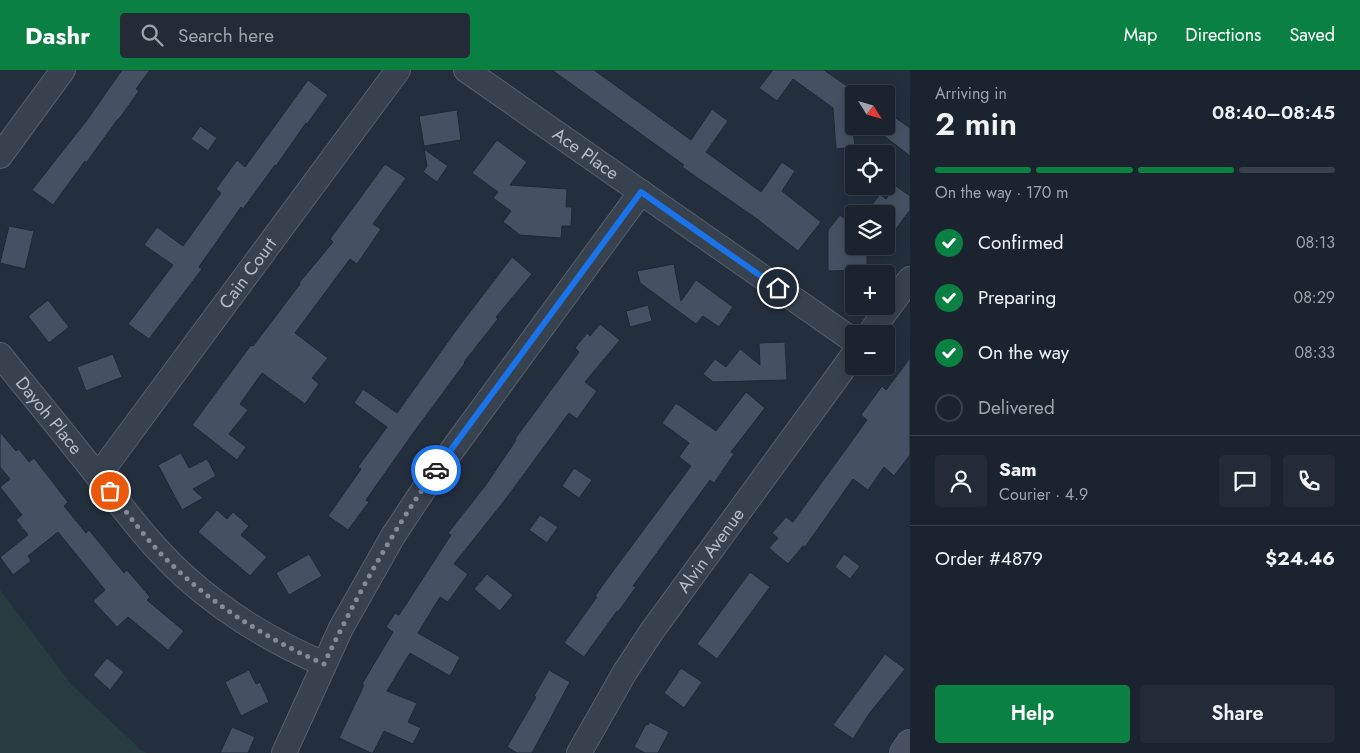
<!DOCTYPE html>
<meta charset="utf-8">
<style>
:root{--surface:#1b232e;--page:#242b36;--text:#f1f3f6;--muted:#a0a4aa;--line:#39404a;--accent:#0b8043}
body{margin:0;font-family:Jost,sans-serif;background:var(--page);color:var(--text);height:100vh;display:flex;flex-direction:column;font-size:19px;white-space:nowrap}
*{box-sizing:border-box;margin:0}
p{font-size:16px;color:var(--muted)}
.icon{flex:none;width:28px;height:28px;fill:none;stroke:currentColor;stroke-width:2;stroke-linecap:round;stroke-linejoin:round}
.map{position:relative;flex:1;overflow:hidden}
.drawer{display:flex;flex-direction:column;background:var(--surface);width:450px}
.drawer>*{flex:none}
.needle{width:32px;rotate:127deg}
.controls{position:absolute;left:845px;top:15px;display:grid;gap:10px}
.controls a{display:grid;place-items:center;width:50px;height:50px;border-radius:5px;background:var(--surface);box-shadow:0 2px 12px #0003,0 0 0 1px var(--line);font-size:25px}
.pin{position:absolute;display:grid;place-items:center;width:42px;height:42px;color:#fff;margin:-21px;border:2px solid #fff;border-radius:50%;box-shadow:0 1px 5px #0007}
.courier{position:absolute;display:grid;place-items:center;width:50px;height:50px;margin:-25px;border:4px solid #1a73e8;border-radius:50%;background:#fff;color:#222;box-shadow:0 1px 6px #0007}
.head em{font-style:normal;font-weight:600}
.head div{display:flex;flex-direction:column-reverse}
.head{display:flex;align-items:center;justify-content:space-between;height:85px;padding:0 25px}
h1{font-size:32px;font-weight:600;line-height:38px}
.bar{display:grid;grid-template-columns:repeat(4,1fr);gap:8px 5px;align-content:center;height:60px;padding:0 25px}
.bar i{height:6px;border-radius:4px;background:var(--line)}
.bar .active{background:var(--accent)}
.bar p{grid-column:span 4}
.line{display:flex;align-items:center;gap:12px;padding:0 25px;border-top:1px solid var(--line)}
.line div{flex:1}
.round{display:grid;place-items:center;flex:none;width:52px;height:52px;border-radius:5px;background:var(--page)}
ol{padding:0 25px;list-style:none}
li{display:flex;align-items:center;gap:15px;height:55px}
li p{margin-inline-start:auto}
li .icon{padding:5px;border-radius:50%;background:var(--accent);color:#fff;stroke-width:4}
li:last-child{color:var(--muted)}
li i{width:28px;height:28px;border:2px solid var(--line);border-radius:50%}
.action{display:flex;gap:10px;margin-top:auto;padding:10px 25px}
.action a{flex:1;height:58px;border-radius:5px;background:var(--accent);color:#fff;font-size:20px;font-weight:600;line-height:58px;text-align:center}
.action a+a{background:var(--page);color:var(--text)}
header{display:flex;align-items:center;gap:30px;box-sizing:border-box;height:70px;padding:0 25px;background:var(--accent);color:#fff}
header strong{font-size:24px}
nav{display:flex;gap:28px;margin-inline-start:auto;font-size:18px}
.search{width:350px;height:45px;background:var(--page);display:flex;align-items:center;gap:12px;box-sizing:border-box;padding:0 18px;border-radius:5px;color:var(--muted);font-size:19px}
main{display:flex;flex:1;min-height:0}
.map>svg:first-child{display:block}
</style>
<header>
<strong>Dashr</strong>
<div class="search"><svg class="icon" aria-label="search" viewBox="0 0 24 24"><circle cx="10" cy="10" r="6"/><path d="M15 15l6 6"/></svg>Search here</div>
<nav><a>Map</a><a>Directions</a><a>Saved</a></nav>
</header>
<main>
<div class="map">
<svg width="910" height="683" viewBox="0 0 910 683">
<rect width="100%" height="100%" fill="#242f3e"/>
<!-- green -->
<path fill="#263c3f" d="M0 520 71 614 141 680 147 683H0Z"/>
<!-- building -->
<path fill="#455162" stroke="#1f2835" d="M122 0H150L136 19 139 21 119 49H118L86 93 85 91 53 135 32 120 87 50Z
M552 0H594L691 70 712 39 728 51 706 82 761 122 782 92 795 101 782 121 821 152 798 181 757 149 682 97 684 95Z
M773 0H824L854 21V51L852 50 855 77 836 79 833 38 793 9 777 31 759 18Z
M308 10 328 25 307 54 306 53 276 96 275 95 243 139 241 137 199 197 202 199 149 269 128 254 173 195 144 175 157 157 183 176 221 123 216 119 237 90 245 97Z
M457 40 461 70 424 76 419 46Z
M886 41 910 58V86L871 56H886Z
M200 56 217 68 208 81 191 69Z
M497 70 527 92 510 115 567 119 566 137H572L571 156H562L561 168 520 165 503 152 511 141 493 128 498 122 472 103Z
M424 79 448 96 437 112 423 102 427 96Z
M385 94 406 108 373 154 381 159 357 194 350 189 295 263 328 288 312 308 319 314 305 334 262 303 240 334 248 340 229 364 246 377 237 390 192 355 251 275 253 276 300 214 299 213 333 172 330 169Z
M896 116 910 126V140L896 159 886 151V144H865L880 124 886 129Z
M840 145 854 156V176H867V200L828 201V160Z
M9 156 34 161 25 199 0 193Z
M512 187 532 204 496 247 498 249 464 292 465 293 411 366 366 430 369 432 348 460 328 446 361 399 358 397 387 357 354 333 363 319 397 343 457 259Z
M674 194 681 231 696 210 733 237 719 257 703 246 696 254 640 213 637 201Z
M48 230 69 257 49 273 28 246Z
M648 235 652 251 630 257 626 241Z
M600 254 620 270 585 312 597 321 577 349 569 343 505 430 454 494 468 504 448 532 440 527 418 563 460 587 450 606 410 583 387 621 417 633 408 652 421 658 413 674 384 661 373 683H371L339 668 364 615 362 614 393 562 386 557 395 543 399 545 451 465 448 463 485 416 516 370 515 369 579 282 575 278 587 263 590 266Z
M785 272 787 310 713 312 703 304 715 289 726 297 740 279 760 295 759 273Z
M113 284 122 307 86 321 77 297Z
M910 288V385L894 406 884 397 868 420 853 409 805 477 803 476 788 494 769 478 778 468 772 463 786 447 793 452 867 350 861 345 882 316 886 320Z
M746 322 765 338 731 382 734 384 714 413 710 410 633 516 636 517 618 542 617 541 584 587 564 573 597 527 595 526 613 501 691 396 679 387 689 373 662 353 676 333 716 361Z
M0 362 16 381 19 379 29 392 34 388 68 432 64 436 86 463 89 460 124 503 127 500 150 527 147 530 184 561 168 580 128 547 117 557 93 531 105 520 58 462 28 486 31 491 13 505 0 487 28 465 16 450 22 445 0 417 10 409 0 397Z
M181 383 189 398 207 389 216 406 193 419 203 428 182 440 158 395Z
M574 398 592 410 579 428 562 416Z
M217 440 227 449 233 442 249 456 241 465 267 487 250 506 198 462Z
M540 445 558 457 547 473 529 460Z
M309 484 322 506 289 525 276 503Z
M844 484 860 496 850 509 835 497Z
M750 502 770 517 717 589 697 574Z
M487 504 513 525 500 541 474 519Z
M885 584 905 599 869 644 853 669 833 655Z
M107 588 124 602 110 620 93 605Z
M681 598 702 612 684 638 664 623Z
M249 600 256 614 260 612 269 632 241 646 225 612Z
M549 600 570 612 532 683H517L507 677 536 627 534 626Z
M650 652 669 662 658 683H645L634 677 646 654 648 655Z
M232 657 255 667 248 683H220Z"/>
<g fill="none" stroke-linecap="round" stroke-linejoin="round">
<defs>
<g id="street">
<path id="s1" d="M466 0 854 271"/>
<path d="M0 86 63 0"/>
<path d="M869 264 910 209"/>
<path id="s2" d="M0 285C33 326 67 367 100 409 126 442 152 477 184 506 225 543 273 572 324 594"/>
<path id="s3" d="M98 406 398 0"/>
<path d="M284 683 341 558 393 466 428 413 641 122"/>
<path id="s4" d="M579 683 625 602 652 561 854 284"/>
</g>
<path id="secondary" d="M904 683 910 674"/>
</defs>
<!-- street casing -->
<use href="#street" stroke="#565f6c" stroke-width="26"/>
<!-- secondary casing -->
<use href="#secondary" stroke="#565f6c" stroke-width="30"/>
<!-- street -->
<use href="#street" stroke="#38414e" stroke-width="24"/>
<!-- secondary -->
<use href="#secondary" stroke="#465061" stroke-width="28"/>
</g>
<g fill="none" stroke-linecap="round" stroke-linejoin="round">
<!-- done -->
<path stroke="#828b98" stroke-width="5" stroke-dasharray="0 9" d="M110 421C127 443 144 466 163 486 209 533 265 568 324 594 356 527 393 460 436 400"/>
<!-- route -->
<path stroke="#1a73e8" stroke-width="6" d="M436 400 641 122 778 218"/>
</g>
<g text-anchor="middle" stroke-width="5" stroke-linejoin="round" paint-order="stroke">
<!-- street labels -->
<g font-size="18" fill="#b4bcc9" stroke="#1d2633">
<text dy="6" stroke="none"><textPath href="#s1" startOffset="146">Ace Place</textPath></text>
<text dy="6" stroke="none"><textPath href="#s3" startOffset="252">Cain Court</textPath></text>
<text dy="6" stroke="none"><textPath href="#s2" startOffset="78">Dayoh Place</textPath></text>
<text dy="6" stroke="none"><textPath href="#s4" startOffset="242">Alvin Avenue</textPath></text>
</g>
</g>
</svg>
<div class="controls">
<a><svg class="needle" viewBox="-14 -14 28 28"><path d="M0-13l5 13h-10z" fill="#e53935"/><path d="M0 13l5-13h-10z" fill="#a0a4aa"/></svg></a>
<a><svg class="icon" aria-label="locate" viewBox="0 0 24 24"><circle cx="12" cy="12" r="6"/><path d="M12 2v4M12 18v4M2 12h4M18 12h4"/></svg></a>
<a><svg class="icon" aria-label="layers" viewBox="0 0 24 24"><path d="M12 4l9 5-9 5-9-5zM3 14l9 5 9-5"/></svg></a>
<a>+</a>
<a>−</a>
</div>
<div class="pin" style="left:110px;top:421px;background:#ea580c"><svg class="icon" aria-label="bag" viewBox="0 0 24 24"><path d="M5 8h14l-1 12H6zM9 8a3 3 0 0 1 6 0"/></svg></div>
<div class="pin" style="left:778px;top:218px;background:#1f2937"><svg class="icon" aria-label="home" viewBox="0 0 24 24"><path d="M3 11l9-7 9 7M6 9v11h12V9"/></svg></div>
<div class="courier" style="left:436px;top:400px"><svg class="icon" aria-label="car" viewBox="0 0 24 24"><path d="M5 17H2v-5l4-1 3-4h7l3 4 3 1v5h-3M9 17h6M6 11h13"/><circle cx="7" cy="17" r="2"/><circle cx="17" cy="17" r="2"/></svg></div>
</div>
<section class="drawer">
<div class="head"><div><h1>2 min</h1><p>Arriving in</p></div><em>08:40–08:45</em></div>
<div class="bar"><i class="active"></i><i class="active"></i><i class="active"></i><i></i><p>On the way · 170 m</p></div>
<ol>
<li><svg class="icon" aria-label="check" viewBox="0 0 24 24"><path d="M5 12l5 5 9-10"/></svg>Confirmed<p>08:13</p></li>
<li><svg class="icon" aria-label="check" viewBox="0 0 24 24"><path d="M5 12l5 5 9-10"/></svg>Preparing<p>08:29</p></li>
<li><svg class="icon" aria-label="check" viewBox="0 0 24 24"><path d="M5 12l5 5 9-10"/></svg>On the way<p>08:33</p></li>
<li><i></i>Delivered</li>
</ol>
<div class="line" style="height:90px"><a class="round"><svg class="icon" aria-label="person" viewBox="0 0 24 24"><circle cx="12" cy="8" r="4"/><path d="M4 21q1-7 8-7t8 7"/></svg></a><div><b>Sam</b><p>Courier · 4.9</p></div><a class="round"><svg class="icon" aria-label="chat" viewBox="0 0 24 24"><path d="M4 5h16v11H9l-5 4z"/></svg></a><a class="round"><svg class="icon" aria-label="phone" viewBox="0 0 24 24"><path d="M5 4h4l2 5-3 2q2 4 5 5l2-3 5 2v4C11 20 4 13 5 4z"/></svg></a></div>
<div class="line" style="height:65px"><div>Order #4879</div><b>$24.46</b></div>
<div class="action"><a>Help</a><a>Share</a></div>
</section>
</main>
